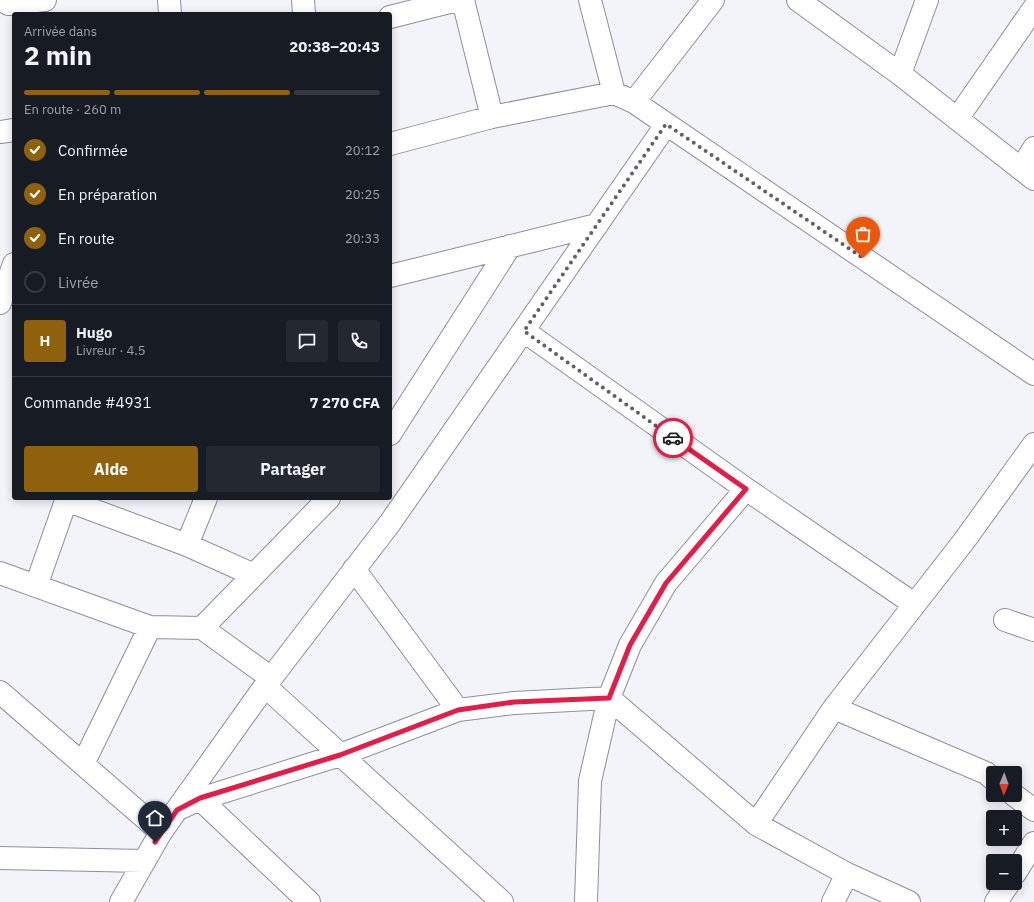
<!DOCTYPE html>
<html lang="fr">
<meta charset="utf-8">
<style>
:root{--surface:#171b24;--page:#242831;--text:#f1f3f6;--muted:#9ea1a6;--line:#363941;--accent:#90610c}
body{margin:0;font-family:"IBM Plex Sans",sans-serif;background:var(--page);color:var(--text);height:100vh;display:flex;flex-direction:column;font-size:15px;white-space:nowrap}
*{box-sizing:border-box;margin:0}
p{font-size:13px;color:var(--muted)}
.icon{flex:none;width:22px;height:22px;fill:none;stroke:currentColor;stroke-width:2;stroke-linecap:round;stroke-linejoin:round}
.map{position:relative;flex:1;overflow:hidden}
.side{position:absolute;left:12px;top:12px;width:380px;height:488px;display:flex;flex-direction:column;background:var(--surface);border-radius:4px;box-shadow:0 2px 10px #0003}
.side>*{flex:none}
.needle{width:26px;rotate:181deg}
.fabs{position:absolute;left:986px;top:766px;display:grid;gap:8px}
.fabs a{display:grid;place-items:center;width:36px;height:36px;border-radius:4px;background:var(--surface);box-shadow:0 2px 10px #0003;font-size:20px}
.pin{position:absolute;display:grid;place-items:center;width:34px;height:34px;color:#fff;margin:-41px -17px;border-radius:50% 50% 50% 0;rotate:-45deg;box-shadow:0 0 4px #0007}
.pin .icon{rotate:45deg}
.courier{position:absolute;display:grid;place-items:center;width:40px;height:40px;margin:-20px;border:3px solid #e11d48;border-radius:50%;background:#fff;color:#222;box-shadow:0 1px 5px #0007}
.headline em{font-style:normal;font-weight:800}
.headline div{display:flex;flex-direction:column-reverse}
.headline{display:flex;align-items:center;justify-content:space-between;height:68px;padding:0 12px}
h1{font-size:26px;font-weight:800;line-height:30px}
.bar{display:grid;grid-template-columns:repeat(4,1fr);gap:6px 4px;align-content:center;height:48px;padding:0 12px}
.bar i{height:5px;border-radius:3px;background:var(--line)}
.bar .active{background:var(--accent)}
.bar p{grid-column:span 4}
.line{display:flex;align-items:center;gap:10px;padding:0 12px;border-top:1px solid var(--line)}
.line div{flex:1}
.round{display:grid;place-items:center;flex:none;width:42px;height:42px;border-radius:4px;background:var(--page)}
ol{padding:0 12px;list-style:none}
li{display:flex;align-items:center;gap:12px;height:44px}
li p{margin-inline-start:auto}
li .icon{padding:4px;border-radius:50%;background:var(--accent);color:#fff;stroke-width:4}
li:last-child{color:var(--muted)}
li i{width:22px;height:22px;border:2px solid var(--line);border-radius:50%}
.cta{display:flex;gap:8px;margin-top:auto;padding:8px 12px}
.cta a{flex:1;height:46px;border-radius:4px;background:var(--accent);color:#fff;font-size:16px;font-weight:800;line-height:46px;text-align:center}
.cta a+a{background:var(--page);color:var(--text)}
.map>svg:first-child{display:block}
</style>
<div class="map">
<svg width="1034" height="902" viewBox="0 0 1034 902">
<rect width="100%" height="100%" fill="#f3f4fa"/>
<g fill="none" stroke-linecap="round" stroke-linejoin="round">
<defs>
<path id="street" d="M169 0 170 14
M303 0 304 14
M463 0 492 117
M590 0 614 93
M798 0 900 74 1034 179
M8 4 45 0
M390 17 457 0
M900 74 927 0
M634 102 713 0
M957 119 1034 8
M0 132 14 130
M390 144 492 117 614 93 634 102 1034 374
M1021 169 1034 148
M390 276 597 225
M0 303 14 264
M524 331 746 489 914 604
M390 434 510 246
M66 500 187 545 254 575
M187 545 206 498
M354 569 458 710
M0 573 150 627 202 628 271 678
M36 586 67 498
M1005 620 1034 630
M202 628 329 498
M265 686 502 902
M0 692 161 832
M834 708 986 773 993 779
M83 764 150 627
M1014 795 1034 810
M200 799 309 902
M178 809 200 799 340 755 458 710 514 703 609 698 756 824 847 874 909 902
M756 824 834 708 964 541 1034 444
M0 858 144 861
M1015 873 1034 843
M121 902 161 832 265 686 390 523 666 125
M586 902 590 781 609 698 630 645 666 583 746 489
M833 902 847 874
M996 902 1009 883"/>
</defs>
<!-- street casing -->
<use href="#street" stroke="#8c8da8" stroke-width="24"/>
<!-- street -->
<use href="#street" stroke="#fff" stroke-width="22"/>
</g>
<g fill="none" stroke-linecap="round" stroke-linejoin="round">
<!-- done -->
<path stroke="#5f6068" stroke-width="4" stroke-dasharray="0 7.2" d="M673 438 524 331 666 124 863 258"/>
<!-- route -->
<path stroke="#e11d48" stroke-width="5" d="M155 842 177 810 200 798 340 755 458 710 514 702 609 698 630 645 666 583 746 489 673 438"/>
</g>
</svg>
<div class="fabs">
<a><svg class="needle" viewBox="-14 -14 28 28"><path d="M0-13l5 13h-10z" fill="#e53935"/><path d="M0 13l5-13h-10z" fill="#9ea1a6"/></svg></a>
<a>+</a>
<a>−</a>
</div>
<div class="pin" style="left:863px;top:258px;background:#ea580c"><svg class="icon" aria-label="bag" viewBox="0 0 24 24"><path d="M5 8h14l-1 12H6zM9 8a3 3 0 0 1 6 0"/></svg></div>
<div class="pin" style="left:155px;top:842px;background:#1f2937"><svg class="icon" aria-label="home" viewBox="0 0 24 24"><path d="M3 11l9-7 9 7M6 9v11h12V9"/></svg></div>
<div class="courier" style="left:673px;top:438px"><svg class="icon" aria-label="car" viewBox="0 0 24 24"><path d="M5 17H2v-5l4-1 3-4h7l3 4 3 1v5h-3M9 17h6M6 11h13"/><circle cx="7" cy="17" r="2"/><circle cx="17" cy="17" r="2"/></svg></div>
<section class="side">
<div class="headline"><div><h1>2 min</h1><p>Arrivée dans</p></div><em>20:38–20:43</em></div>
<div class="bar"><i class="active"></i><i class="active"></i><i class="active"></i><i></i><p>En route · 260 m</p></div>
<ol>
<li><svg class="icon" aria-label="check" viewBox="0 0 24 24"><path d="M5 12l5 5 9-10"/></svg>Confirmée<p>20:12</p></li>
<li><svg class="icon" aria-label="check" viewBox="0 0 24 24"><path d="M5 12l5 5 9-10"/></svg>En préparation<p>20:25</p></li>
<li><svg class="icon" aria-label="check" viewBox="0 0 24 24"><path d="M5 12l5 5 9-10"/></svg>En route<p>20:33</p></li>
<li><i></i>Livrée</li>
</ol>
<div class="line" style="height:72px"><b class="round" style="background:var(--accent);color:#fff">H</b><div><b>Hugo</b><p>Livreur · 4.5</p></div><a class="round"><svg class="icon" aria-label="chat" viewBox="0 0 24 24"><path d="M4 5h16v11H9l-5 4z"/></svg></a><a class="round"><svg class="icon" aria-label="phone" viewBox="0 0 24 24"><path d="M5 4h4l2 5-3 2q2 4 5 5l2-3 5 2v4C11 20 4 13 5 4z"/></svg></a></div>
<div class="line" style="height:52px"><div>Commande #4931</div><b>7 270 CFA</b></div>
<div class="cta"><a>Aide</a><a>Partager</a></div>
</section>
</div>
